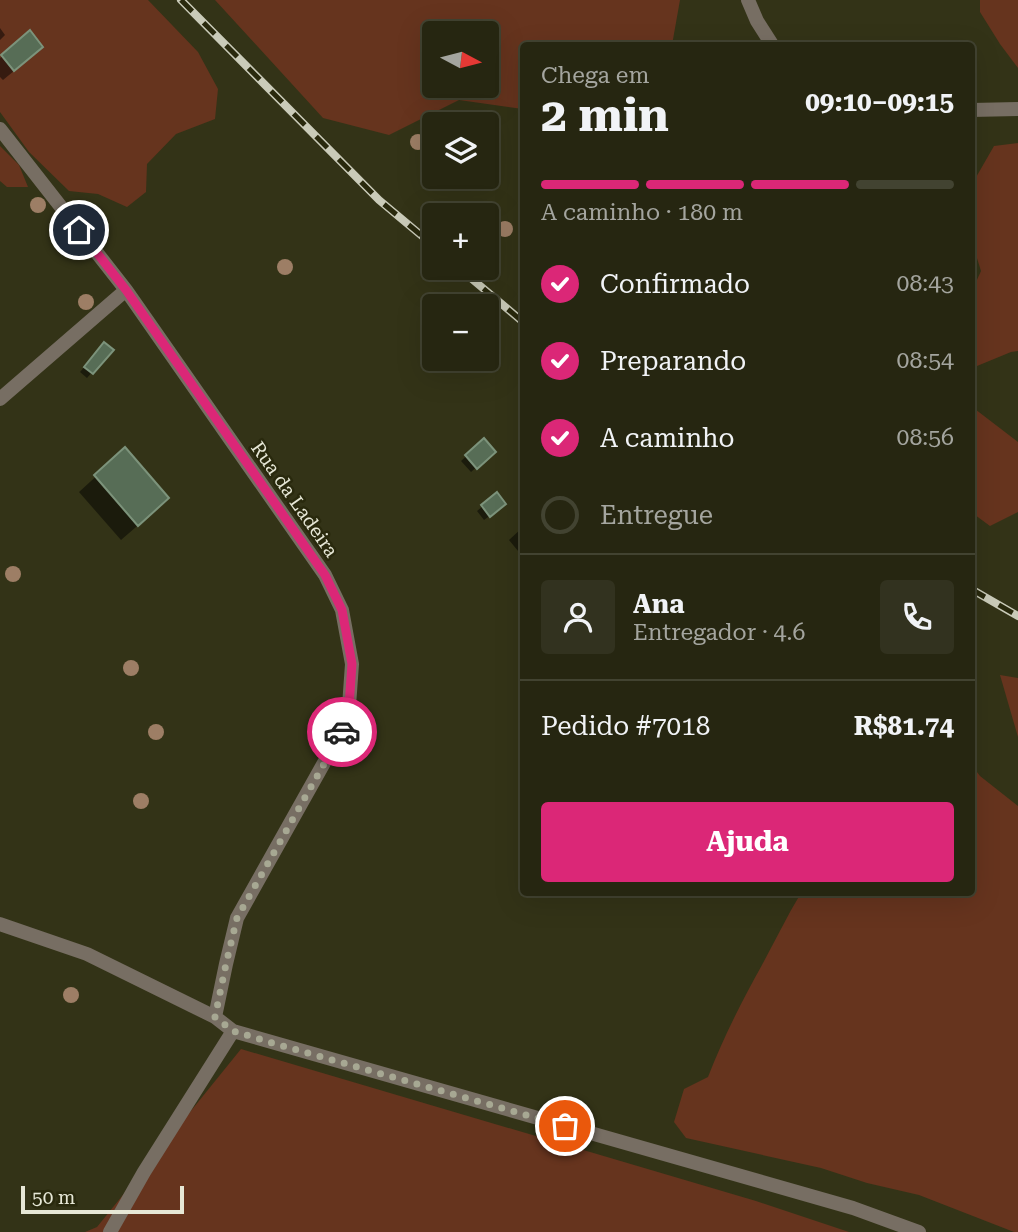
<!DOCTYPE html>
<html lang="pt">
<meta charset="utf-8">
<style>
:root{--surface:#262611;--page:#32321f;--text:#f1f3f6;--muted:#a4a59f;--line:#424331;--accent:#db2777}
body{margin:0;font-family:"Roboto Serif",serif;background:var(--page);color:var(--text);height:100vh;display:flex;flex-direction:column;font-size:26px;white-space:nowrap}
*{box-sizing:border-box;margin:0}
p{font-size:23px;color:var(--muted)}
.icon{flex:none;width:38px;height:38px;fill:none;stroke:currentColor;stroke-width:2;stroke-linecap:round;stroke-linejoin:round}
.map{position:relative;flex:1;overflow:hidden}
.sheet{position:absolute;left:520px;top:42px;width:455px;height:854px;display:flex;flex-direction:column;background:var(--surface);border-radius:7px;box-shadow:0 7px 28px #0002,0 0 0 2px var(--line)}
.sheet>*{flex:none}
.needle{width:46px;rotate:97deg}
.controls{position:absolute;left:422px;top:21px;display:grid;gap:14px}
.controls a{display:grid;place-items:center;width:77px;height:77px;border-radius:7px;background:var(--surface);box-shadow:0 7px 28px #0002,0 0 0 2px var(--line);font-size:35px}
.scale{position:absolute;left:21px;bottom:18px;width:163px;box-sizing:border-box;padding-left:7px;border:4px solid #e6e7d6;border-top:0;font-size:19px;line-height:24px;white-space:nowrap;color:#e6e7d6;-webkit-text-stroke:5px #29290d;paint-order:stroke}
.pin{position:absolute;display:grid;place-items:center;width:60px;height:60px;color:#fff;margin:-30px;border:4px solid #fff;border-radius:50%;box-shadow:0 2px 7px #0007}
.courier{position:absolute;display:grid;place-items:center;width:70px;height:70px;margin:-35px;border:5px solid #db2777;border-radius:50%;background:#fff;color:#222;box-shadow:0 2px 9px #0007}
.head em{font-style:normal;font-weight:700}
.head div{display:flex;flex-direction:column-reverse}
.head{display:flex;align-items:center;justify-content:space-between;height:119px;padding:0 21px}
h1{font-size:46px;font-weight:700;line-height:52px}
.bar{display:grid;grid-template-columns:repeat(4,1fr);gap:10px 7px;align-content:center;height:84px;padding:0 21px}
.bar i{height:9px;border-radius:5px;background:var(--line)}
.bar .selected{background:var(--accent)}
.bar p{grid-column:span 4}
.line{display:flex;align-items:center;gap:18px;padding:0 21px;border-top:2px solid var(--line)}
.line div{flex:1}
.round{display:grid;place-items:center;flex:none;width:74px;height:74px;border-radius:7px;background:var(--page)}
ol{padding:0 21px;list-style:none}
li{display:flex;align-items:center;gap:21px;height:77px}
li p{margin-inline-start:auto}
li .icon{padding:7px;border-radius:50%;background:var(--accent);color:#fff;stroke-width:4}
li:last-child{color:var(--muted)}
li i{width:38px;height:38px;border:4px solid var(--line);border-radius:50%}
.primary-button{display:flex;gap:14px;margin-top:auto;padding:14px 21px}
.primary-button a{flex:1;height:80px;border-radius:7px;background:var(--accent);color:#fff;font-size:28px;font-weight:700;line-height:80px;text-align:center}
.map>svg:first-child{display:block}
</style>
<div class="map">
<svg width="1018" height="1232" viewBox="0 0 1018 1232">
<rect width="100%" height="100%" fill="#333317"/>
<!-- green -->
<path fill="#66341e" fill-rule="evenodd" d="M0 0H148L198 52 218 89 215 119 176 134 147 164 146 192 127 207 98 194 69 191 29 152 0 112Z
M215 0H680L672 45 523 46V109L459 100 389 135 323 118ZM486 33V86H434V33Z
M980 0H1018V68L1000 44 980 12Z
M1018 143V351L1011 352 977 366 971 361V302L976 282 981 271 971 239V186L994 146Z
M0 146 19 165 28 187H7L0 181Z
M971 406 1018 442V512L990 526 971 512Z
M1000 675 1018 678V737Z
M971 764 980 776 1018 806V1232H1014L919 1195 867 1183 821 1168 686 1138 674 1122 684 1089 708 1077C723 1038 742 1001 762 965 775 941 787 916 801 893L971 892Z
M241 1049 756 1201 849 1232H85L97 1227Z"/>
<!-- shadow -->
<path fill="#0007" d="M0 28 5 35 0 40Z
M30 33 31 57 3 80 0 77V58Z
M100 349 111 350 87 378 80 372Z
M484 440 494 452 471 472 461 461Z
M125 450 151 514 121 540 79 492Z
M496 495 499 509 484 520 477 511Z
M523 527V557L509 540Z"/>
<!-- building -->
<path fill="#576d56" stroke="#7c937b" stroke-width="2" d="M30 30 43 47 14 71 1 55Z
M104 342 114 350 93 374 84 367Z
M484 438 496 452 477 469 465 455Z
M125 447 169 498 138 526 94 475Z
M497 492 506 504 490 517 481 505Z"/>
<g fill="none" stroke-linecap="round" stroke-linejoin="round">
<!-- minor -->
<path stroke="#776e63" stroke-width="14" d="M748 0 757 21 773 46
M971 110 1018 109
M0 129 126 290 325 575 342 610 352 664 348 720 237 918 226 964 215 1017
M0 399 126 290
M0 924 87 954 215 1017 233 1031 853 1208 919 1232
M110 1232 144 1172 233 1031"/>
<defs>
<path id="rail" d="M181 0 379 200 434 246
M459 268 523 322
M971 589 1018 616"/>
</defs>
<!-- rail casing -->
<use href="#rail" stroke="#cacbb9" stroke-width="8"/>
<!-- rail -->
<use href="#rail" stroke="#29290d" stroke-width="5" stroke-dasharray="16" stroke-linecap="butt"/>
</g>
<!-- trees -->
<g fill="#9d7e65">
<circle cx="418" cy="142" r="8"/>
<circle cx="38" cy="205" r="8"/>
<circle cx="60" cy="229" r="8"/>
<circle cx="505" cy="229" r="8"/>
<circle cx="285" cy="267" r="8"/>
<circle cx="86" cy="302" r="8"/>
<circle cx="13" cy="574" r="8"/>
<circle cx="131" cy="668" r="8"/>
<circle cx="156" cy="732" r="8"/>
<circle cx="141" cy="801" r="8"/>
<circle cx="71" cy="995" r="8"/>
</g>
<g fill="none" stroke-linecap="round" stroke-linejoin="round">
<!-- done -->
<path stroke="#a7a893" stroke-width="7" stroke-dasharray="0 12.6" d="M342 732 237 918 226 964 215 1017 233 1031 276 1044 565 1126"/>
<!-- route -->
<path stroke="#db2777" stroke-width="9" d="M79 230 126 290 325 575 342 610 352 664 348 720 342 732"/>
</g>
<g text-anchor="middle" stroke-width="5" stroke-linejoin="round" paint-order="stroke">
<!-- street labels -->
<g font-size="19" fill="#e6e7d6" stroke="#29290d">
<text transform="translate(295 499) rotate(55)" y="7">Rua da Ladeira</text>
</g>
</g>
</svg>
<div class="controls">
<a><svg class="needle" viewBox="-14 -14 28 28"><path d="M0-13l5 13h-10z" fill="#e53935"/><path d="M0 13l5-13h-10z" fill="#a4a59f"/></svg></a>
<a><svg class="icon" aria-label="layers" viewBox="0 0 24 24"><path d="M12 4l9 5-9 5-9-5zM3 14l9 5 9-5"/></svg></a>
<a>+</a>
<a>−</a>
</div>
<div class="scale">50 m</div>
<div class="pin" style="left:565px;top:1126px;background:#ea580c"><svg class="icon" aria-label="bag" viewBox="0 0 24 24"><path d="M5 8h14l-1 12H6zM9 8a3 3 0 0 1 6 0"/></svg></div>
<div class="pin" style="left:79px;top:230px;background:#1f2937"><svg class="icon" aria-label="home" viewBox="0 0 24 24"><path d="M3 11l9-7 9 7M6 9v11h12V9"/></svg></div>
<div class="courier" style="left:342px;top:732px"><svg class="icon" aria-label="car" viewBox="0 0 24 24"><path d="M5 17H2v-5l4-1 3-4h7l3 4 3 1v5h-3M9 17h6M6 11h13"/><circle cx="7" cy="17" r="2"/><circle cx="17" cy="17" r="2"/></svg></div>
<section class="sheet">
<div class="head"><div><h1>2 min</h1><p>Chega em</p></div><em>09:10–09:15</em></div>
<div class="bar"><i class="selected"></i><i class="selected"></i><i class="selected"></i><i></i><p>A caminho · 180 m</p></div>
<ol>
<li><svg class="icon" aria-label="check" viewBox="0 0 24 24"><path d="M5 12l5 5 9-10"/></svg>Confirmado<p>08:43</p></li>
<li><svg class="icon" aria-label="check" viewBox="0 0 24 24"><path d="M5 12l5 5 9-10"/></svg>Preparando<p>08:54</p></li>
<li><svg class="icon" aria-label="check" viewBox="0 0 24 24"><path d="M5 12l5 5 9-10"/></svg>A caminho<p>08:56</p></li>
<li><i></i>Entregue</li>
</ol>
<div class="line" style="height:126px"><a class="round"><svg class="icon" aria-label="person" viewBox="0 0 24 24"><circle cx="12" cy="8" r="4"/><path d="M4 21q1-7 8-7t8 7"/></svg></a><div><b>Ana</b><p>Entregador · 4.6</p></div><a class="round"><svg class="icon" aria-label="phone" viewBox="0 0 24 24"><path d="M5 4h4l2 5-3 2q2 4 5 5l2-3 5 2v4C11 20 4 13 5 4z"/></svg></a></div>
<div class="line" style="height:91px"><div>Pedido #7018</div><b>R$81.74</b></div>
<div class="primary-button"><a>Ajuda</a></div>
</section>
</div>
